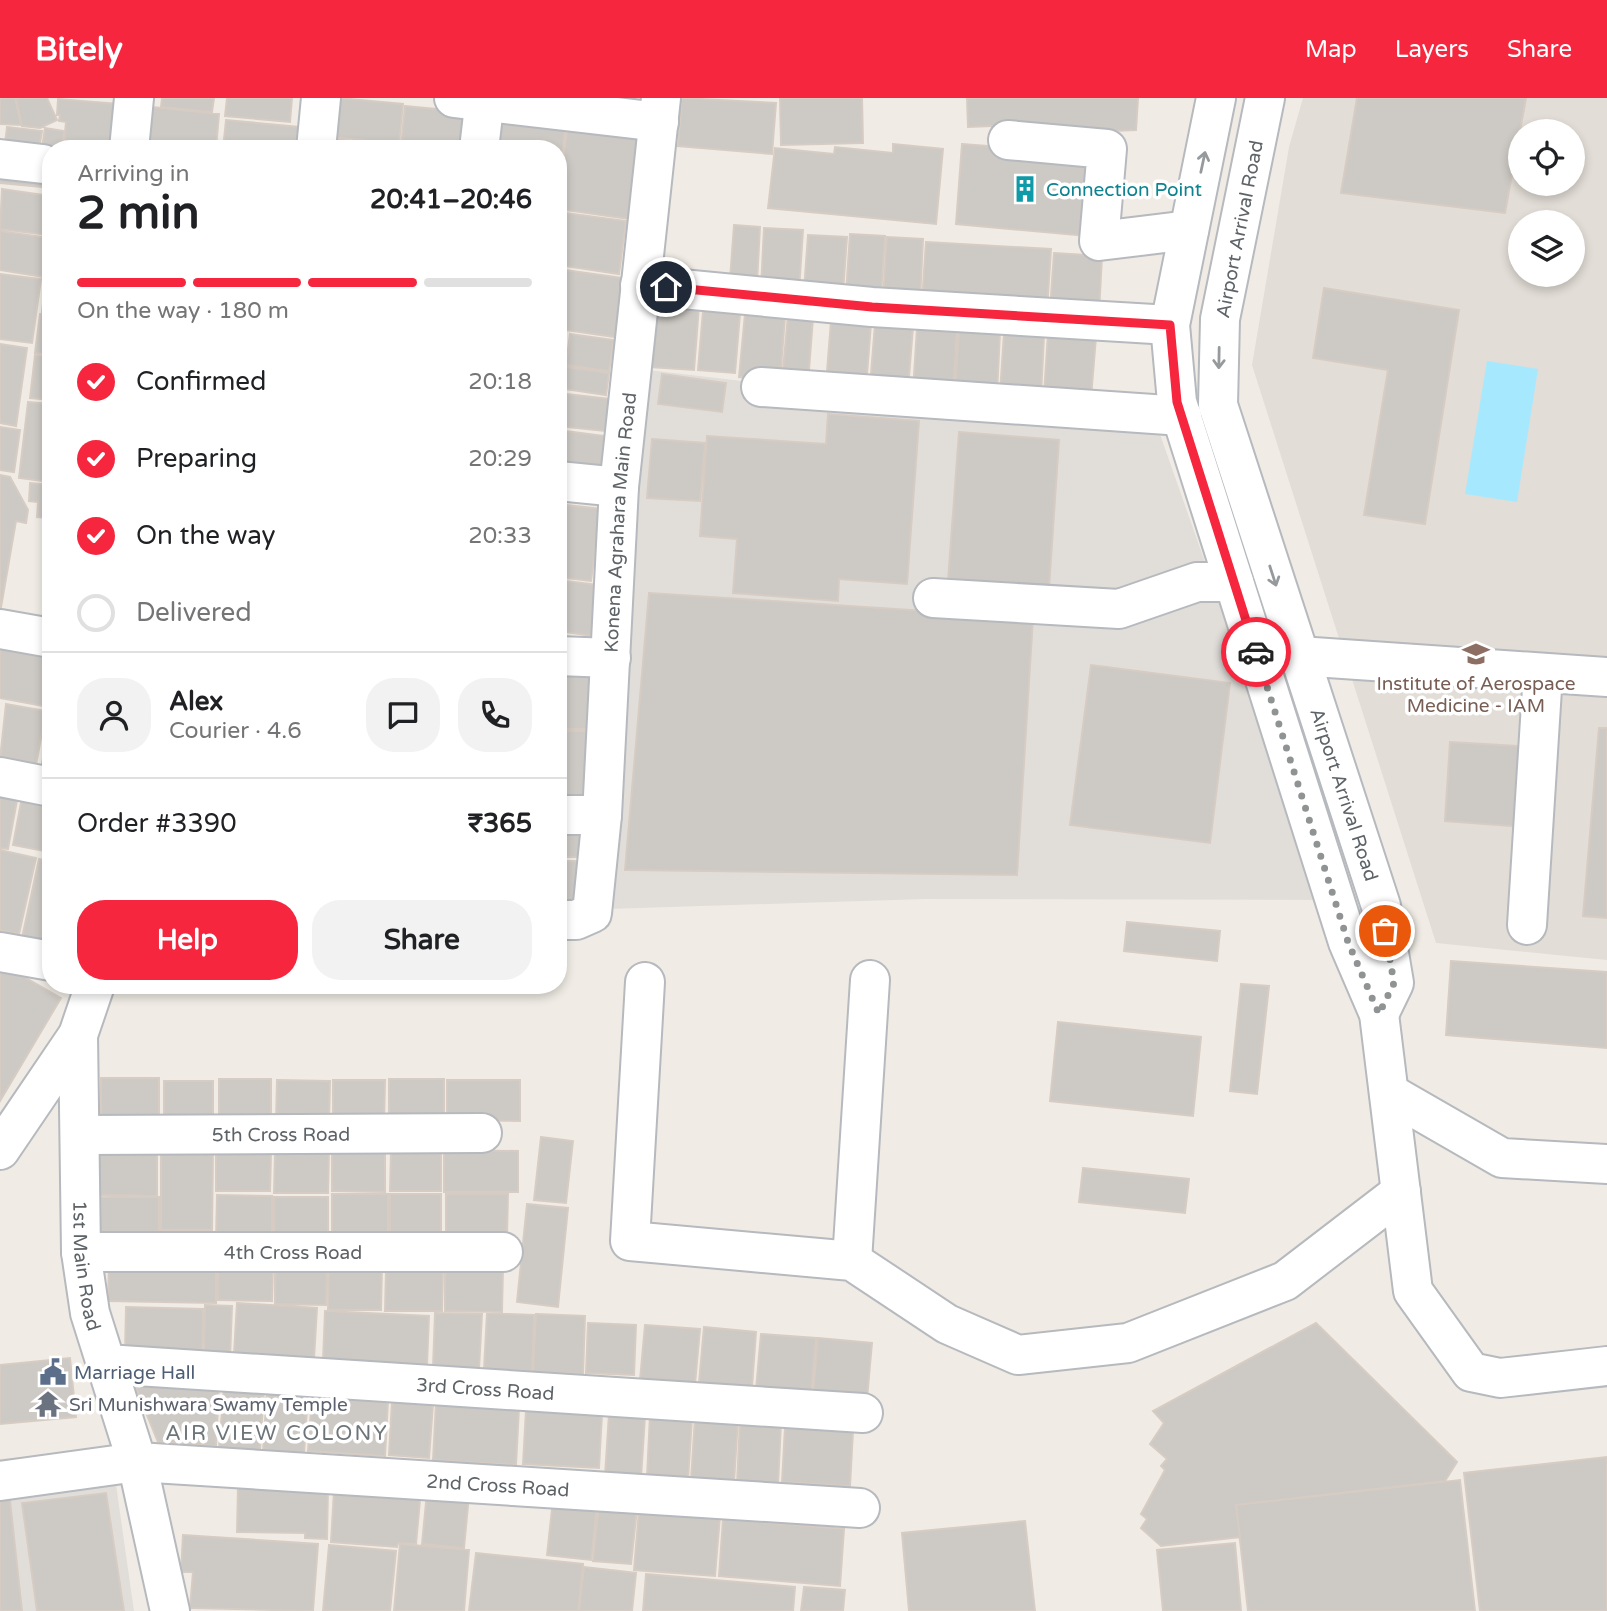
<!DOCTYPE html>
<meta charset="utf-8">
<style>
:root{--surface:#fff;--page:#f2f2f2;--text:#202124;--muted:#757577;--line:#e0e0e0;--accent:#f5263e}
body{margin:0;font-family:"Varela Round",sans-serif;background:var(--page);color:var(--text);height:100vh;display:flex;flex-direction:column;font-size:26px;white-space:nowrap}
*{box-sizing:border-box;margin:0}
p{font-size:23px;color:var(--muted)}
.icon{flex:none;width:38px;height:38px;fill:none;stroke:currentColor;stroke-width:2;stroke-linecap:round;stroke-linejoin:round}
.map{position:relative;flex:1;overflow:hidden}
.details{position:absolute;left:42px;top:42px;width:525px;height:854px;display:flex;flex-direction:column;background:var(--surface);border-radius:28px;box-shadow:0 4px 10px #0003}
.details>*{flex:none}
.buttons{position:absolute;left:1508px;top:21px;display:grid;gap:14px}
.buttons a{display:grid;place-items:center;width:77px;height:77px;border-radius:50%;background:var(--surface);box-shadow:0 4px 10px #0003;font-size:35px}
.pin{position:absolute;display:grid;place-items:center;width:60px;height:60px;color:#fff;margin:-30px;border:4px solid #fff;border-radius:50%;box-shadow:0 2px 7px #0007}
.courier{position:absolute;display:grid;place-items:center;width:70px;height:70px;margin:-35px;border:5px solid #f5263e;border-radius:50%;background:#fff;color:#222;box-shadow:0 2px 9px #0007}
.head em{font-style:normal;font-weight:800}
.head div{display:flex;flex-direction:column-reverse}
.head{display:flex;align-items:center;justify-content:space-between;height:119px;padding:0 35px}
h1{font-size:46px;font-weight:800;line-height:52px}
.bar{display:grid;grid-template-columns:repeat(4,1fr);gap:10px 7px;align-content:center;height:84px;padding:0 35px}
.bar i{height:9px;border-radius:5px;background:var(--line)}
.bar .selected{background:var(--accent)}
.bar p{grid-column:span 4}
.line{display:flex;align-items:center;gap:18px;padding:0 35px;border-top:2px solid var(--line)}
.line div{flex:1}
.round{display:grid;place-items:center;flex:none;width:74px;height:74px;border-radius:28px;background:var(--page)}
ol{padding:0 35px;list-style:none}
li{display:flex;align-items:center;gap:21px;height:77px}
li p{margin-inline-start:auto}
li .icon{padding:7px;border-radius:50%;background:var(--accent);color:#fff;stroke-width:4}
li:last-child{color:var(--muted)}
li i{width:38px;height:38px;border:4px solid var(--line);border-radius:50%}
.cta{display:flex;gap:14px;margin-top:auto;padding:14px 35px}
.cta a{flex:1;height:80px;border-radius:28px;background:var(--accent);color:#fff;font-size:28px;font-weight:800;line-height:80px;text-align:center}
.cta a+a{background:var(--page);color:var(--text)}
header{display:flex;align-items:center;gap:42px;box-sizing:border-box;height:98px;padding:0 35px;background:var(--accent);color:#fff}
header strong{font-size:33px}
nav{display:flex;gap:38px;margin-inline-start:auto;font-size:24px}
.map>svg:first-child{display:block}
</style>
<header>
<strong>Bitely</strong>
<nav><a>Map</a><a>Layers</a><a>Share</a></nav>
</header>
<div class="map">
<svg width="1607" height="1513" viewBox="0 0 1607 1513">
<rect width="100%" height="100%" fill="#f0ece5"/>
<!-- industrial -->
<path fill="#e1deda" d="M648 272 794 289 1149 305 1324 802 926 801 609 811Z
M111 1351 134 1513H0V1361Z"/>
<!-- education -->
<path fill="#e2ddd6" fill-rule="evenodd" d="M1303 0H1607V862L1436 845 1252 267 1289 49ZM1521 33H1573V86H1521ZM1521 124H1573V177H1521Z"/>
<!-- water -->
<path fill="#a6e9ff" d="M1487 263 1538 271 1517 404 1465 396Z"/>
<!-- building -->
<path fill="#cdc9c4" stroke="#d6ccc3" stroke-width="2" d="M0 0H15L21 27 0 26Z
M16 0H47L57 22 40 30 22 28Z
M162 0H214L212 14 161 9Z
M227 0H292L290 24 225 18Z
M339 0 403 6 399 46 335 39Z
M682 0 776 5 772 56 678 48Z
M780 0H862L863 45 781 47Z
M967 0H1138L1136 32 1085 34V29L1043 30V26L968 29Z
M1357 0H1526L1505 115 1341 95Z
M58 1 118 6 114 49 64 44 66 24 59 23 60 17H57Z
M405 8 467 14 463 51 401 48Z
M152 9 219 16 216 51H148Z
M499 18 566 25 561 66H558V51H496Z
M226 22 299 29 297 51H223Z
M568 25 642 36 630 121 558 111Z
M7 29 42 33 38 57 4 53Z
M45 30 64 33 62 51H51L41 57Z
M334 41 377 46 376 51H333Z
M893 46 943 51 936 126 768 110 775 50 834 56 835 49 893 55Z
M962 46 1094 56 1087 138 956 126Z
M67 47 104 51H67Z
M0 63 51 69V90L0 85Z
M2 91 51 98 47 137 0 131Z
M558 114 626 123 619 176 558 167Z
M734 127 760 129 757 184 730 181Z
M764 130 803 132 799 192 761 190Z
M0 133 50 140 44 179 0 172Z
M850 136 885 138 881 197 846 195Z
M808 137 847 139 843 194 804 192Z
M887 139 923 141 920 202 883 200Z
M926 144 1051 151 1047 212 922 204Z
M1054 155 1102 158 1099 215 1050 212Z
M558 171 623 180 615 239 558 231Z
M47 173H51V215L42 214Z
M0 176 41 181 32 245 0 241Z
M1324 190 1459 212 1425 426 1364 417 1388 272 1313 260Z
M655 205 699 208 694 272 650 269Z
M703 213 740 216 735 275 698 272Z
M40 216 51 217V256L35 255Z
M745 216 785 219 780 283 739 279Z
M788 217 813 220 808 285 782 283Z
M831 223 871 226 866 289 826 286Z
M875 226 913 229 908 291 870 288Z
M917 230 957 232 953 296 913 293Z
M959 232 1000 234 997 296 955 293Z
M1004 235 1044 238 1041 297 1000 295Z
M1048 235 1096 239 1091 300 1044 297Z
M570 236 614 242 609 273 566 267Z
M0 246 27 250 16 328 0 325Z
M35 257 51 259V302L30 300Z
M560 268 609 275 606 297 558 290Z
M662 276 726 285 722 314 658 306Z
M558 295 609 301 605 333 558 328Z
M28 304 51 306V384L19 380Z
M828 316 919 323 907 486 839 481 838 503 733 495 737 441 700 438 707 338 826 346Z
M0 329 20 332 14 374 0 372Z
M558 332 605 338 601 376 558 372Z
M959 334 1059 342 1049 490 948 483Z
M652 341 705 345 700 403 647 400Z
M0 377 10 379 28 412 26 425 16 423 0 515Z
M30 385 51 387V434H46L47 420 37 419 38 404 29 403Z
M558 406 601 411 591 483 558 479Z
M558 482 599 487 593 538 558 533Z
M649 495 1033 520 1017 777 625 772Z
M0 549 51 558 49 609 0 600Z
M1091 567 1230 585 1210 745 1070 727Z
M558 570H594L593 631H558Z
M6 606 46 613 36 667 0 661Z
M51 617V673L41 671Z
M1599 630H1607V820L1583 818Z
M558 633H590L589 707H558Z
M1450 644 1533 649 1527 729 1445 723Z
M0 693 18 697 8 751 0 750Z
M23 694 51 699 50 754 13 747Z
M558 728H586V759H558Z
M0 752 36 760 19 836 0 832Z
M39 761 51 764V846L22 840Z
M558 763H583V806H558Z
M1127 824 1220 833 1217 863 1124 853Z
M1451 863 1607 874V950L1446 937Z
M0 865 61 900 0 1003Z
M1241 886 1269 888 1257 996 1230 993Z
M1058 924 1201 939 1193 1018 1050 1003Z
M101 980H159V1026H101Z
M219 981H271V1026L219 1025Z
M389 981H444V1022H389Z
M277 982 330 983 329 1024H276Z
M333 982H385L384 1025H333Z
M447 982H520V1023L447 1022Z
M164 983H213V1026H164Z
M541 1039 573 1043 566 1105 534 1102Z
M161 1052 213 1053 212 1132H161Z
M444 1052 518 1053V1094H444Z
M99 1053H157V1098L99 1097Z
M275 1053H329L328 1095H274Z
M332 1054H385V1094L332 1093Z
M391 1054H441V1093H390Z
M216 1056H271L270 1093H216Z
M1083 1070 1189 1081 1185 1115 1079 1104Z
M332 1096H388V1140H332Z
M390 1096H441V1134H390Z
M446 1096H508L507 1138 446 1137Z
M217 1097 272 1098V1142H216Z
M101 1099H159V1142H101Z
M274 1099H328V1139H274Z
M527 1106 568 1110 558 1209 517 1204Z
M109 1164 216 1165V1205L108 1203Z
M218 1167 273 1168 272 1203 218 1202Z
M329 1167 382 1168 381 1212H328Z
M445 1168 503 1169 502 1214 445 1213Z
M275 1169 327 1170 326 1207 275 1206Z
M386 1171 443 1172 442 1213H385Z
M237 1205 317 1210 314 1261 234 1256Z
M205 1207 232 1208 230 1260 204 1259Z
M126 1209 203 1211 202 1256 125 1255Z
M325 1213 429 1218 427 1267 323 1263Z
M435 1215 482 1216 479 1271 433 1269Z
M487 1215 534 1217 532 1273 484 1271Z
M536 1216 585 1218 583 1276 533 1274Z
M588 1225 636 1227 634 1277 586 1275Z
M1316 1225 1457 1364 1445 1383 1236 1407 1240 1439 1161 1448 1141 1430 1147 1421 1141 1416 1165 1372 1161 1368 1167 1361 1150 1346 1164 1325 1153 1313Z
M645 1227 700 1231 695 1286 640 1282Z
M704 1229 756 1234 752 1289 699 1285Z
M761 1236 816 1240 811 1296 756 1291Z
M818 1240 872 1245 867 1301 813 1297Z
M70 1260 76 1319 0 1326V1267Z
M139 1284 219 1288 216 1348 158 1344 136 1290Z
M224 1289 264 1292 260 1352 219 1350Z
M267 1293 308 1295 304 1356 263 1353Z
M312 1298 388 1303 385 1358 308 1353Z
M392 1303 433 1306 429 1360 389 1357Z
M436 1305 519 1310 516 1367 433 1362Z
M526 1312 602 1316 599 1370 523 1366Z
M609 1316 645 1318 641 1380 605 1378Z
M650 1317 692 1320 688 1381 647 1379Z
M695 1320 738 1322 734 1384 691 1382Z
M740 1323 781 1325 778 1387 737 1385Z
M785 1329 853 1333 850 1388 782 1384Z
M1607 1359V1513H1480L1464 1375Z
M1460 1382 1475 1513H1248L1236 1407Z
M238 1388 328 1390 327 1441 305 1440V1435L237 1434Z
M9 1393 22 1513H0V1394Z
M334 1393 420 1402 416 1446 398 1445 397 1449 331 1444Z
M427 1394 469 1397 464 1450 422 1446Z
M106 1395 124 1513H37L22 1405Z
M553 1402 597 1407 591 1462 547 1457Z
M599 1407 637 1411 631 1466 593 1463Z
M639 1412 720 1418 715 1478 634 1472Z
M723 1421 844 1431 840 1488 719 1478Z
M1025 1423 1035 1513H909L902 1435Z
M183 1437 318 1446 313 1513 190 1510 193 1474H181Z
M1235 1445 1241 1513H1163L1157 1452Z
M400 1446 469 1452 464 1513H394Z
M329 1447 396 1453 390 1513H323Z
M476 1455 583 1466 578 1513H469Z
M584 1469 636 1475 632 1513H579Z
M646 1476 795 1489 793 1513H643Z
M804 1489 845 1492 843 1513H801Z"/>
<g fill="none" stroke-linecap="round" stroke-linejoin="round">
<defs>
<g id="minor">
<path d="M454 0 659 24"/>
<path d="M1216 0 1170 227 1177 304 1348 844 1379 916 1413 1193 1471 1274 1500 1280 1607 1268"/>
<path id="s1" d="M1265 0 1220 221 1218 307 1381 808 1394 885 1379 916"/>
<path d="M1008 42 1107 51 1099 143 1189 132"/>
<path d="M129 51 134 0"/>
<path d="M316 51 321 0"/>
<path d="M479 51 485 0"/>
<path d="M0 61 43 66"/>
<path d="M640 187 872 209 1170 227"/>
<path d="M761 289 1182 318"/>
<path d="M558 383 619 389"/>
<path d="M933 500 1119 511 1197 484H1234"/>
<path d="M0 531 51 540"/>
<path d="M558 558 611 560"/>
<path d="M1299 558 1607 579"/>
<path d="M0 679 51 689"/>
<path d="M558 717H602"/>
<path id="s2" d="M558 822H576L592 815 602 717 619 389 661 0"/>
<path d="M1527 827 1543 575"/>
<path d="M0 854 51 863"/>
<path d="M645 884 630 1143 852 1163 947 1226 1018 1257 1128 1245 1285 1183 1401 1094"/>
<path id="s3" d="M78 937 81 1154 90 1215 137 1364 170 1513"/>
<path d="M1389 995 1502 1060 1607 1066"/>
<path id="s4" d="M81 1037 482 1035"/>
<path d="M0 1052 78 937 95 887"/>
<path id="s5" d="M81 1154H503"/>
<path d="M852 1163 870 882"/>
<path id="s6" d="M106 1266 863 1315"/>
<path id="s7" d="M0 1383 137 1364 860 1410"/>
</g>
</defs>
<!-- minor casing -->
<use href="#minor" stroke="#b6b9bd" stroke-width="42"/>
<!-- minor -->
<use href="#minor" stroke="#fff" stroke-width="38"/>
</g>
<!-- one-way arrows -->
<defs><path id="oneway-shaft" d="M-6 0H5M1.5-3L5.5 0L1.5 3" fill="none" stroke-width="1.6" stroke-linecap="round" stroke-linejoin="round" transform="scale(1.75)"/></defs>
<g stroke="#969a9c">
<use href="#oneway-shaft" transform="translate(1203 64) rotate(-78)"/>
<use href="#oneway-shaft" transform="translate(1219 260) rotate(91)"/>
<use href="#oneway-shaft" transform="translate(1273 478) rotate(72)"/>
</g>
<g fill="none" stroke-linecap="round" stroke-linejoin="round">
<!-- done -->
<path stroke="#909393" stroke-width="7" stroke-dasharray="0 12.6" d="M1256 554 1348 844 1379 916 1394 885 1385 833"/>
<!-- route -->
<path stroke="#f5263e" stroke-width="9" d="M666 189 872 209 1170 227 1177 304 1256 554"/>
</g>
<!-- icons -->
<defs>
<symbol id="building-bare" viewBox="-9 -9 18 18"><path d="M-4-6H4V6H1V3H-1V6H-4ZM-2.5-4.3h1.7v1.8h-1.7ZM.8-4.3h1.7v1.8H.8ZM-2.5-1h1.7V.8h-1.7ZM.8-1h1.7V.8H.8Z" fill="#0f9aa8" stroke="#fff" stroke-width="2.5" paint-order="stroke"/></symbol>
<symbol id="university-bare" viewBox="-9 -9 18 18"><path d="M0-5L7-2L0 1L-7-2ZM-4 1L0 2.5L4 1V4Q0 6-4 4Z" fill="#8d6e63" stroke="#fff" stroke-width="2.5" paint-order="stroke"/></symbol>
<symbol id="civic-bare" viewBox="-9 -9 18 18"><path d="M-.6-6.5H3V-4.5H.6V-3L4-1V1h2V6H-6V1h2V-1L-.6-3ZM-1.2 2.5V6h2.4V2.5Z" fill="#5c6f8a" stroke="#fff" stroke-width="2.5" paint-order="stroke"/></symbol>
<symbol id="temple-bare" viewBox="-9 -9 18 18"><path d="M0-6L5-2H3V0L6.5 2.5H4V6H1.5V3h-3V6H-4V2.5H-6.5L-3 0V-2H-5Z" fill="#6b7280" stroke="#fff" stroke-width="2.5" paint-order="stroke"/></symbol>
</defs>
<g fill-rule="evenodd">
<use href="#building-bare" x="1006" y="72" width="38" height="38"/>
<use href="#university-bare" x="1457" y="537" width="38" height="38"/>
<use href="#civic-bare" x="34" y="1255" width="38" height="38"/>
<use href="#temple-bare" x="29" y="1287" width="38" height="38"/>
</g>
<g text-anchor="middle" stroke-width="7" stroke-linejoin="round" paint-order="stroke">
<!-- culture labels -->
<g font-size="19" fill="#0d838f" stroke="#fff" text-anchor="start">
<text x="1046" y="98">Connection Point</text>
</g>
<!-- street labels -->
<g font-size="19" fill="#5d6367" stroke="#fff">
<text transform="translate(1239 131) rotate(-79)" y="7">Airport Arrival Road</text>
<text dy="7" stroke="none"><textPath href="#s2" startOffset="427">Konena Agrahara Main Road</textPath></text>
<text dy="7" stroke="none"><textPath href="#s1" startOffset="721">Airport Arrival Road</textPath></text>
<text dy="7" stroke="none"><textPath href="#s4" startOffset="200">5th Cross Road</textPath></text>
<text dy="7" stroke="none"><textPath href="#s5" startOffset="212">4th Cross Road</textPath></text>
<text dy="7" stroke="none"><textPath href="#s3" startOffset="231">1st Main Road</textPath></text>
<text dy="7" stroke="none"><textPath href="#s6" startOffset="380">3rd Cross Road</textPath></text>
<text dy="7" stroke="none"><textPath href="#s7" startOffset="500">2nd Cross Road</textPath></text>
</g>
<!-- education labels -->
<g font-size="19" fill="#785e54" stroke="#fff">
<text x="1476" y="592">Institute of Aerospace<tspan x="1476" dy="22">Medicine - IAM</tspan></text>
</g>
<!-- service labels -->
<g font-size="19" fill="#4e5e75" stroke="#fff" text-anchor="start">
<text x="74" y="1281">Marriage Hall</text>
</g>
<!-- worship labels -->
<g font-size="19" fill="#5b616d" stroke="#fff" text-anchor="start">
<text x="69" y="1313">Sri Munishwara Swamy Temple</text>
</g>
<!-- neighbourhood labels -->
<g font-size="21" letter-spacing="2" fill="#6e7579" stroke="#fff">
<text x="277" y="1342">AIR VIEW COLONY</text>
</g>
</g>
</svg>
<div class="buttons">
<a><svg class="icon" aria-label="locate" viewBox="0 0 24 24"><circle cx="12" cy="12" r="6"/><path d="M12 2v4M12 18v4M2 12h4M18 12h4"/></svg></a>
<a><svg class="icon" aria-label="layers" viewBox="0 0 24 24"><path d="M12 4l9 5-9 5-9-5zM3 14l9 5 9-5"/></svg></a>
</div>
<div class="pin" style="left:1385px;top:833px;background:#ea580c"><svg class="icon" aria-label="bag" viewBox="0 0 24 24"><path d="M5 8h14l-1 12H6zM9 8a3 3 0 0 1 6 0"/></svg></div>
<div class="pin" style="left:666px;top:189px;background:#1f2937"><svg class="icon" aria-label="home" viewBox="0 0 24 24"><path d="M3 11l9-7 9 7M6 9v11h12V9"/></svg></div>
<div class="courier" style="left:1256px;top:554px"><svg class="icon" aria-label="car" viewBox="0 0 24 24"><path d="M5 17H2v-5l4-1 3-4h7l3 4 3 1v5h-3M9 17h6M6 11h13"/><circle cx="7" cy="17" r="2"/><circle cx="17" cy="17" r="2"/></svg></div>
<section class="details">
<div class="head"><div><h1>2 min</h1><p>Arriving in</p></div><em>20:41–20:46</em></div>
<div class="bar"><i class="selected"></i><i class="selected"></i><i class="selected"></i><i></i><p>On the way · 180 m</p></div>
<ol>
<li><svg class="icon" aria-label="check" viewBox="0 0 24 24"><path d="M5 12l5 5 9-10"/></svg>Confirmed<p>20:18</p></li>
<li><svg class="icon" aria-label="check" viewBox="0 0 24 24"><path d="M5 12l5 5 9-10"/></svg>Preparing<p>20:29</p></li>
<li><svg class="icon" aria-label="check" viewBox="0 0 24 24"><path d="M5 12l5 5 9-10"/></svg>On the way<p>20:33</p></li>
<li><i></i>Delivered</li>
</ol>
<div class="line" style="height:126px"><a class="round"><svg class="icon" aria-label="person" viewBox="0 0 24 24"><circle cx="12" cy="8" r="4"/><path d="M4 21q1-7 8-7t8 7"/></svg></a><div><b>Alex</b><p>Courier · 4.6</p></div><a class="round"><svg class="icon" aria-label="chat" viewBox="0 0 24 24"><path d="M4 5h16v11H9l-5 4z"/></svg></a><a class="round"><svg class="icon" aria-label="phone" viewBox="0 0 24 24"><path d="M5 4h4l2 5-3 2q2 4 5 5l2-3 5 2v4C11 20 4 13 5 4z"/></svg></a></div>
<div class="line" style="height:91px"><div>Order #3390</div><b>₹365</b></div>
<div class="cta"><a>Help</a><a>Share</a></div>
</section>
</div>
